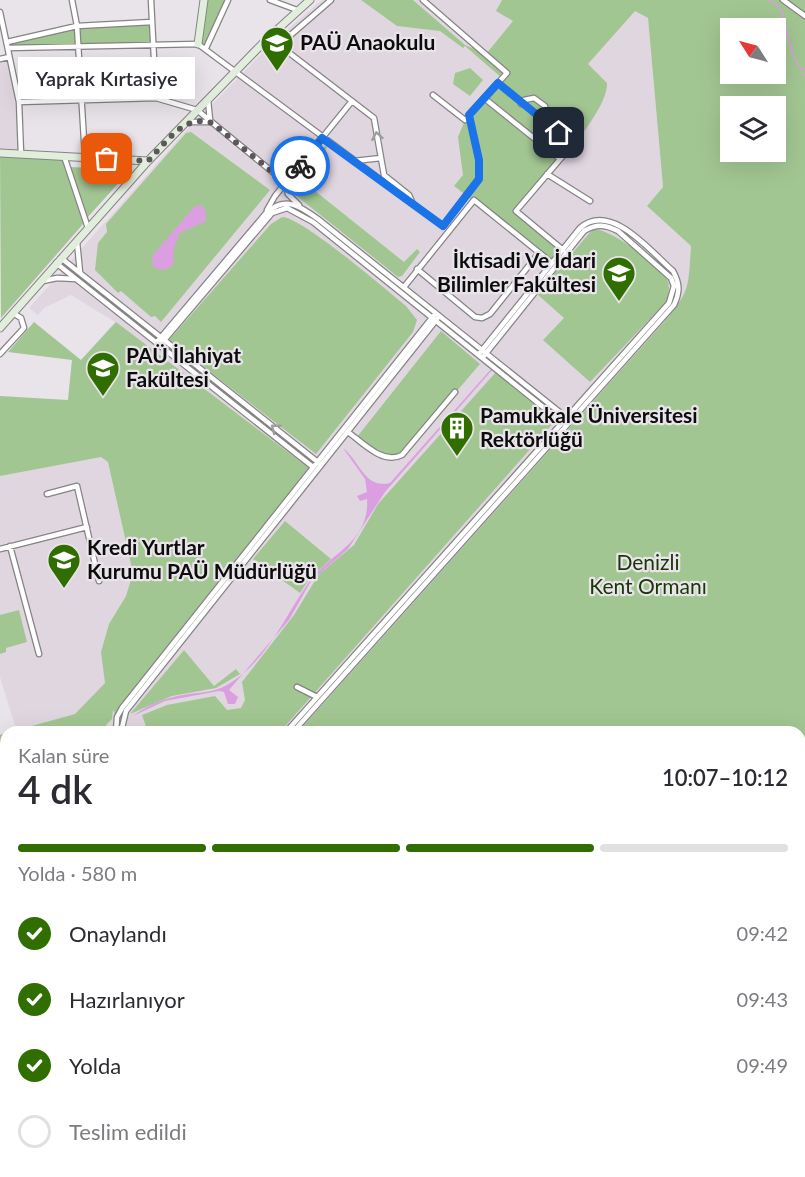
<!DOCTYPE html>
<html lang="tr">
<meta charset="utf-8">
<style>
:root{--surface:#fff;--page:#f2f2f3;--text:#2b2b33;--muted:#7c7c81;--line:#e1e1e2;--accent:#316e00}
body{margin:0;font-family:Lato,sans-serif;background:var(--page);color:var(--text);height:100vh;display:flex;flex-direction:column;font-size:22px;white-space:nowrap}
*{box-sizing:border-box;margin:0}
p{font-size:20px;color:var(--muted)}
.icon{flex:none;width:33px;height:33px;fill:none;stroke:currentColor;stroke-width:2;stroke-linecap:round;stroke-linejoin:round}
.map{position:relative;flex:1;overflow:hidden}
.drawer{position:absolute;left:0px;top:726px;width:806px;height:452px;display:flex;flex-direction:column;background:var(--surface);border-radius:18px 18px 0 0;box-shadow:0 6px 24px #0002}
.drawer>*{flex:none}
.needle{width:39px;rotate:306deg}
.fabs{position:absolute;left:720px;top:18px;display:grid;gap:12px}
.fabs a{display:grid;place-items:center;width:66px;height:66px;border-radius:0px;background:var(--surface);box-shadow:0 6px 24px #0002;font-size:30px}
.pin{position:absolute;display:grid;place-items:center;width:51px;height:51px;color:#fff;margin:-26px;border-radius:12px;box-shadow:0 3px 9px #0006}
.courier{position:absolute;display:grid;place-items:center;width:60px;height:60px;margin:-30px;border:4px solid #1a73e8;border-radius:50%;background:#fff;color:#222;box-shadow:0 2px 8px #0007}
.bubble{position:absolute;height:42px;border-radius:0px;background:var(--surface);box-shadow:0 6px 24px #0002;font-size:20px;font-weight:600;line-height:42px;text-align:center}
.headline em{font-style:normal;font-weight:600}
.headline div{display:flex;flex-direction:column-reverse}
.headline{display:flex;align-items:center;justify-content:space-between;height:102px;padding:0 18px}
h1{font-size:39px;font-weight:600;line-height:45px}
.bar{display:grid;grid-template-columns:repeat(4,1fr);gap:9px 6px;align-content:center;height:72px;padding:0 18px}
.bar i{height:8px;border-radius:4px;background:var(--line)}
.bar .on{background:var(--accent)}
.bar p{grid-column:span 4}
ol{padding:0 18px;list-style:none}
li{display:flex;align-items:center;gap:18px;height:66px}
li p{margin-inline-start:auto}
li .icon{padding:6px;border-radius:50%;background:var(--accent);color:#fff;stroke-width:4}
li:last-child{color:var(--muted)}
li i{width:33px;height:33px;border:3px solid var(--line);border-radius:50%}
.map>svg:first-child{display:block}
</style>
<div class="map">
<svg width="805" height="1177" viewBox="0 0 805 1177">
<rect width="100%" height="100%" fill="#e8e4e9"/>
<!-- built -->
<path fill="#e0d6e0" d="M322 0H617L648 18 663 187 647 206 691 246 689 283 686 297 664 322 553 732H10L16 729 0 677V476L61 463 72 360H81L115 322 71 295 44 308 38 315 29 308 183 134 274 41Z
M9 57 21 154 0 151V59Z
M6 733V1134L0 1133V735Z"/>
<!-- green -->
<path fill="#a2c692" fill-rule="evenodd" d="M204 0H228L206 48 198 44Z
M361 0H413L465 45 486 54 513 21 496 11 502 0H805V1177H117L116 1172H800V732H298L664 322C691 290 688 287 691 246L647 206 663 187 648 18 635 11 588 64 607 83C608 115 539 184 516 211L563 250 552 263 454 186 463 175 458 137 465 120 502 78 465 46 463 48 440 31 397 26ZM730 28H776V74H730ZM730 106H776V152H730Z
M152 22V43L8 48 7 42 77 26Z
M470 68 483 80 470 96 453 84 455 73Z
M191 132 270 190 161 322 155 316 151 317 121 291 118 293 95 270 98 243 107 232 106 224 186 133Z
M325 146 327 147 319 158 323 161 305 183 404 262 417 249 420 252 402 276 398 277 293 193V187Z
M0 153 64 156 84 223 1 318Z
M69 167 120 169 124 172 123 178 87 218Z
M282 217C302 217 385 289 406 306L417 320 413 332 316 454 169 340 271 224Z
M593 229C609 228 659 264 667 279 671 286 668 295 666 302L590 382 543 340 564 318 537 294Z
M34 322 81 360 116 322 309 468 115 714 113 710 112 719 106 725 109 732H10L75 714 105 683 101 652 109 624 126 596 133 573 108 462 101 457 0 476V396L68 400 72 360 8 352Z
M441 331 480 364 402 455 381 456 357 437Z
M496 372 555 421 280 732H148L142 715 167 705 215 696 227 710 241 708 245 700 242 682 294 615 319 574 354 545 378 504Z
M285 521 331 559 310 578 300 593 253 559Z
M19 610 27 642 6 648V652L0 654V615Z
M184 650 214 686 236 669 240 674 216 688 172 696 130 714Z
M6 733V899L0 900V735Z
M0 1149 6 1150V1172H109L111 1177H0Z"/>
<!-- water -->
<path fill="#db9fe1" d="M202 205 206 212V221L180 233 174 247 173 266 162 270 153 267 152 256 194 207Z
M492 368 493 369 385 492 348 549 311 581 289 620 229 690 238 697 235 704H228L224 692 219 691 165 701 133 716C148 705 165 698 183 695 198 692 214 693 227 685 267 662 284 617 309 582 328 554 370 543 367 499L360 501 357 496 367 492 365 479 343 448C360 461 364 489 390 483Z"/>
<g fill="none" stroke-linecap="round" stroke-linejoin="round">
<!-- stream -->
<path stroke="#db9fe1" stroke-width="1.5" d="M769 0 781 9 793 55 805 76"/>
<defs>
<path id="street" d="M72 0 77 26 85 157
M151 0 156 98
M270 0 297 10
M331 0 279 45 374 118 384 175 409 195 412 202
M423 0 507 73 465 120 433 95
M783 0 805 16
M0 12 19 102 21 154
M7 42 77 26 152 22
M8 48 198 44 443 226 479 179V160L469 115
M206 48 228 0
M0 59 9 57
M498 83 573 144 516 211 563 250
M484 98 560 159
M208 100 210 120
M19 102 156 98 197 110 286 183 288 194 299 205
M521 104 524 100 534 98 545 106 546 122
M188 122H210
M64 156 88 228
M354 161 381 158
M547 174 590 201
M267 210 275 196 352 101
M77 242 80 272
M61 258 319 463
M56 263 313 467
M417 269 475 317 482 318 490 314 539 253
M43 281 57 278 76 279
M404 287 474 200 552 263
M157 342 267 212C286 196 300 206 318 219L567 418
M160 345 272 213 287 208 313 222 563 423
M0 354 24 328 21 318 13 313
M348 432C363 443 383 465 402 455L455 392
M47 494 77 486 99 581
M10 546 39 654
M0 549 87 527
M297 687 317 697
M116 732 117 717 122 708 435 314
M121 732 126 711 437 319
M286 732 669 303 674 286 671 278 618 231C606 225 597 223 584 231L483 357
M293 732 674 305C680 292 680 284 673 271 651 252 611 201 580 228L479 354
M0 983 6 984
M0 988 6 989"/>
<path id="secondary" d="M198 44 204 0
M0 153 148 161
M0 328 148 161 268 38 310 0
M0 1138 6 1139"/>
</defs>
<!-- street casing -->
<use href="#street" stroke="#868386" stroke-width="7"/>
<!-- secondary casing -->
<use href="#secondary" stroke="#868386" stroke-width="9"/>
<!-- street -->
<use href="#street" stroke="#fff" stroke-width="4.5"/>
<!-- secondary -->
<use href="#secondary" stroke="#e2eedc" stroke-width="7"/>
</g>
<!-- one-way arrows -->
<defs><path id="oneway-chevron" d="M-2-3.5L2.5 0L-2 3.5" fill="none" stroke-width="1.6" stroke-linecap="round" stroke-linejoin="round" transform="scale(1.5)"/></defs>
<g stroke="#9e9e9e">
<use href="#oneway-chevron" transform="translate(377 136) rotate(-100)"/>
<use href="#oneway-chevron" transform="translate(275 428) rotate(-142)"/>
</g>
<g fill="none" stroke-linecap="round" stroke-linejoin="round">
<!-- done -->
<path stroke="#5a585a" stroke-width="6" stroke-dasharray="0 10.8" d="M107 159 148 161C166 143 183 114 212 123L286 183 300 166"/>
<!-- route -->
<path stroke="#1a73e8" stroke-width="8" d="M300 166 322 138 443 226 479 179V160L469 115 498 83 559 133"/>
</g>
<!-- icons -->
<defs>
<symbol id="school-pin" viewBox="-11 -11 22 30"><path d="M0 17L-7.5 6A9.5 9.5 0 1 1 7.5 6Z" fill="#316e00" stroke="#e8e4e9"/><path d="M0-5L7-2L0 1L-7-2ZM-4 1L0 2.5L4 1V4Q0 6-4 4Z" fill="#fff"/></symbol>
<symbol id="building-pin" viewBox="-11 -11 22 30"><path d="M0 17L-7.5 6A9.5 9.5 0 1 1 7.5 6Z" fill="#316e00" stroke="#e8e4e9"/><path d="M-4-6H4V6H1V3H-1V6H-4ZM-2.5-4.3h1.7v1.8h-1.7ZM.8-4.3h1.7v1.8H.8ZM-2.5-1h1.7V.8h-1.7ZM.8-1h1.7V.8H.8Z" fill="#fff"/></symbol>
<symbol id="university-pin" viewBox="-11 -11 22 30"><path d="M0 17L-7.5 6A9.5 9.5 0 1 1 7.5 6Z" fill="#316e00" stroke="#e8e4e9"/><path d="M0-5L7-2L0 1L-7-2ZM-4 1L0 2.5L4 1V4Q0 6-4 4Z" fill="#fff"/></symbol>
</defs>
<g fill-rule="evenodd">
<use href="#school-pin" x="258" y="24" width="38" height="52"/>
<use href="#school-pin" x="600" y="254" width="38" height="52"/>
<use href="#school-pin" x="84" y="349" width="38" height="52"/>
<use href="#building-pin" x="438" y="409" width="38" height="52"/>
<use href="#university-pin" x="45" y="541" width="38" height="52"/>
</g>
<g text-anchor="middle" stroke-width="4.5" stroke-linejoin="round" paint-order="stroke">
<!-- poi labels -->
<g font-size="21" font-weight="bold" fill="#0d0c0d" stroke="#e8e4e9" text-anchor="start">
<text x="300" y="50">PAÜ Anaokulu</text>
<text x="596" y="268" text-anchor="end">İktisadi Ve İdari<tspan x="596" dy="24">Bilimler Fakültesi</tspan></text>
<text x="126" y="363">PAÜ İlahiyat<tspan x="126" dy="24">Fakültesi</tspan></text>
<text x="480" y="423">Pamukkale Üniversitesi<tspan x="480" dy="24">Rektörlüğü</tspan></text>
<text x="87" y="555">Kredi Yurtlar<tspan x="87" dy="24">Kurumu PAÜ Müdürlüğü</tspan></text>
</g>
<!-- park labels -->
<g font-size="21" fill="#173704" stroke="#e8e4e9">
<text x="648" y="570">Denizli<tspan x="648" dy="24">Kent Ormanı</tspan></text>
</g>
</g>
</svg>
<div class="fabs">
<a><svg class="needle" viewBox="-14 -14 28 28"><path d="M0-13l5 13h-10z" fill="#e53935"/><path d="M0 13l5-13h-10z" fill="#7c7c81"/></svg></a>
<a><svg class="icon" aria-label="layers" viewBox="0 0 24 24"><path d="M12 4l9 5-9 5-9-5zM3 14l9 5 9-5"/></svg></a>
</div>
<div class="pin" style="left:107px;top:159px;background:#ea580c"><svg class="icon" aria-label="bag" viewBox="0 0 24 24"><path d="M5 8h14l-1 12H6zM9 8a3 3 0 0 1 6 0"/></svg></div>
<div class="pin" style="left:559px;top:133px;background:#1f2937"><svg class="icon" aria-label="home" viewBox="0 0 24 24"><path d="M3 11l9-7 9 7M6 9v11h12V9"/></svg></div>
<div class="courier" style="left:300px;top:166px"><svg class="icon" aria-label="bike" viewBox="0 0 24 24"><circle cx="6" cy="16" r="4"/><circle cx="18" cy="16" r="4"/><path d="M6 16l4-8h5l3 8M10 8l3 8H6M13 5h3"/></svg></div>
<div class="bubble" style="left:18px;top:57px;width:177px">Yaprak Kırtasiye</div>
<section class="drawer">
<div class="headline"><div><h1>4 dk</h1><p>Kalan süre</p></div><em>10:07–10:12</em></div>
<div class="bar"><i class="on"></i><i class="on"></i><i class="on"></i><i></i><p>Yolda · 580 m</p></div>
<ol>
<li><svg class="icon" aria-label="check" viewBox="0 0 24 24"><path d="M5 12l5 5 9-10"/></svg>Onaylandı<p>09:42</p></li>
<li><svg class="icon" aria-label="check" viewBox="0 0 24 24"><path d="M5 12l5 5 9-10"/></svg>Hazırlanıyor<p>09:43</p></li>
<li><svg class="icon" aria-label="check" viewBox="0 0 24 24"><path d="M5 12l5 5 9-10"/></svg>Yolda<p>09:49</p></li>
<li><i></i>Teslim edildi</li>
</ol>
</section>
</div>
